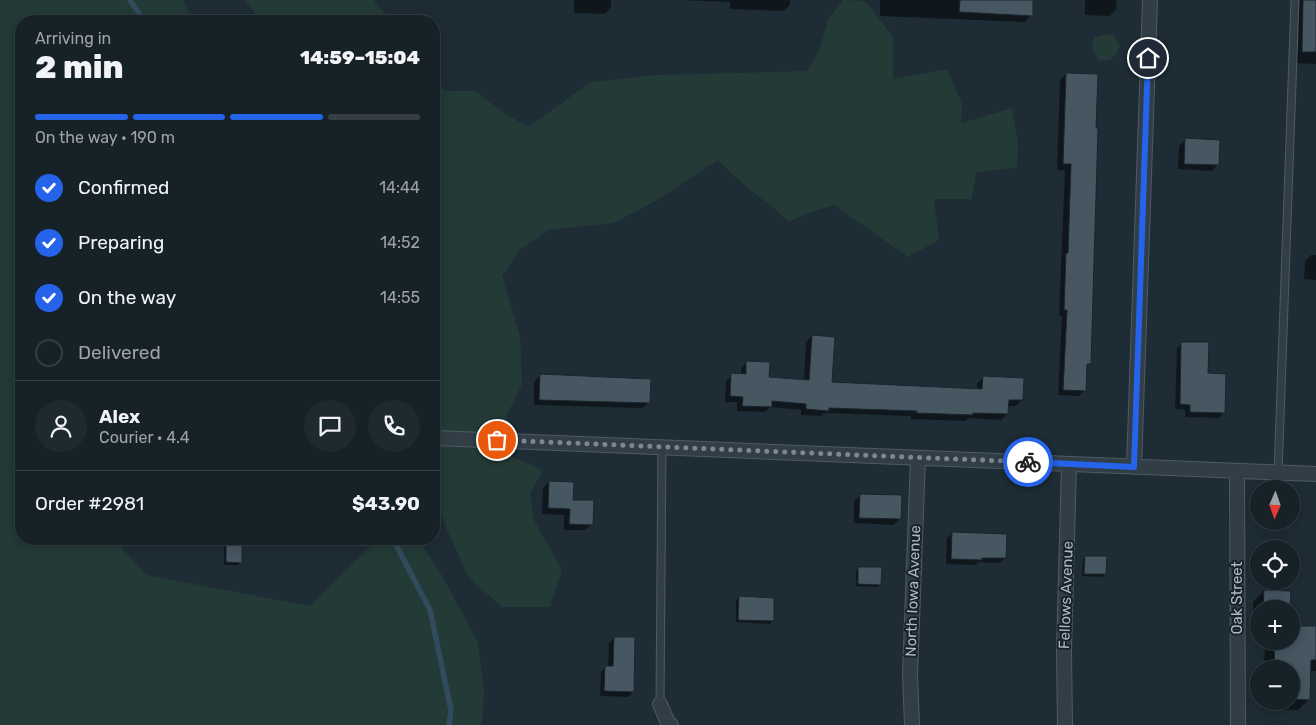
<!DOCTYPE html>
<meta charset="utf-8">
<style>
:root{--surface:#162128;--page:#1f2930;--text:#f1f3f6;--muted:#9ea3a8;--line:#353e45;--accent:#2563eb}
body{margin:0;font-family:Rubik,sans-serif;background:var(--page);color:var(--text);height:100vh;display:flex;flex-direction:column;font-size:19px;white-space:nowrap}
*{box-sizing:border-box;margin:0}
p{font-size:16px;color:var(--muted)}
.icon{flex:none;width:28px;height:28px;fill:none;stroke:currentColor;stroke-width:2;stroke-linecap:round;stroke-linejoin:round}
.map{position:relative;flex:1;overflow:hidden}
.details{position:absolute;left:15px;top:15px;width:425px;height:530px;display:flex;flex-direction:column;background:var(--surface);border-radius:20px;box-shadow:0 2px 12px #0003,0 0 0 1px var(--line)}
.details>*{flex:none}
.needle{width:32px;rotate:182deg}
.controls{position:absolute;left:1250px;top:480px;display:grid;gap:10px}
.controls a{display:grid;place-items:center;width:50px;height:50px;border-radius:50%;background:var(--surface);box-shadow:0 2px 12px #0003,0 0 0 1px var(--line);font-size:25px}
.pin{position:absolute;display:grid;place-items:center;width:42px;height:42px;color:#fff;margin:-21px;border:2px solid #fff;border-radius:50%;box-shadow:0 1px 5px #0007}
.courier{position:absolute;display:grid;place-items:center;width:50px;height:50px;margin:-25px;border:4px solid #2563eb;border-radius:50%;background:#fff;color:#222;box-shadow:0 1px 6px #0007}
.head em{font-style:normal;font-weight:800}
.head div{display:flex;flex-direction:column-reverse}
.head{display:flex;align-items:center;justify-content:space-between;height:85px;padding:0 20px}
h1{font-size:32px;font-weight:800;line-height:38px}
.bar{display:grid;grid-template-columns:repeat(4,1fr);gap:8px 5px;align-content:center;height:60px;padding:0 20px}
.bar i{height:6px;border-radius:4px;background:var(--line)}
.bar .active{background:var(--accent)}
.bar p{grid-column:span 4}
.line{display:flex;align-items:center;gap:12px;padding:0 20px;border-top:1px solid var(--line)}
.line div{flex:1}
.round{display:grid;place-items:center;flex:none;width:52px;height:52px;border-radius:26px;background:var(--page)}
ol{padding:0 20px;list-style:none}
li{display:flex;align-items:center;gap:15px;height:55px}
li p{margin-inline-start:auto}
li .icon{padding:5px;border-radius:50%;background:var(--accent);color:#fff;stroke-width:4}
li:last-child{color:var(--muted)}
li i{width:28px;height:28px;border:2px solid var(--line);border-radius:50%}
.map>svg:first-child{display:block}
</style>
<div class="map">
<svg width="1316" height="725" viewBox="0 0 1316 725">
<rect width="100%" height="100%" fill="#1e2c35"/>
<!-- green -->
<path fill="#233a37" d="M0 0H183L194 21H21V539H128L122 548 146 575 310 606 375 542 398 539H418L441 574 478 642 484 691 482 725H0Z
M245 0H373L393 21H260Z
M843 0 865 1 893 37V79L947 69 962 104 961 123 1012 108 1018 142 1017 167 976 173 972 199H934L939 240 908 257 834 205 808 213 789 222C766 200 739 183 718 160L658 200 613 223 548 230 520 250 502 276 520 336 522 384 507 415 508 455 543 470 530 494 534 520 562 570 550 607H502L469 578 446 528 434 488V74L445 91H476L501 111 528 127 591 82 655 75 807 71 819 51 828 20Z
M1107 34 1114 36 1120 45 1117 53 1109 60H1099C1092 52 1090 47 1095 37Z"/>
<!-- shadow -->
<path fill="#0007" d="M574 0H611V7L605 14 574 13Z
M680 0H790V5L784 11 730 9V2Z
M880 0H1032L1031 15 1025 22 880 16Z
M1085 0H1117L1116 9 1110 16 1085 15Z
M1297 0H1316V64L1290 63Z
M1066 74 1090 363 1086 367 1085 390 1079 396 1058 395 1062 316H1059L1065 170H1057L1060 80Z
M1185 140 1218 164 1212 171 1178 169 1179 146Z
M1311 255H1316V280L1304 279 1305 261Z
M812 336 830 383 977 390V383L983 378 1022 400 1016 406H1007V414L1001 420 968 418 966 421 911 419V416L824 413 822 416 801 415V410L770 407 765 412 737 411V402H725L726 381 732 375H741V368L747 362 768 378 804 381 806 342Z
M1182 343 1206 374 1224 413 1219 418 1185 417V410L1175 409 1177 348Z
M541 375 649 402 643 408 534 405V382Z
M549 482 572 501 592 524 585 530H564V515L542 514 543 488Z
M861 495 900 518 894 525 854 523V501Z
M953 533 1005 558 1000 563 978 562 976 565 946 564 947 538Z
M227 545 240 562 238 565H224V547Z
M1085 557 1105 574 1102 577 1082 576 1083 560Z
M859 568 880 584 877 587 856 586V571Z
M1264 591 1289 609H1259V626L1253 625V602Z
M739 598 772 621 770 624 736 622V600Z
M1316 628V671H1310L1309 699 1298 710 1262 709 1263 701H1291V669H1264L1265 641H1291Z
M614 638 633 692 628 697 600 696 601 672 606 667H608L609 643Z"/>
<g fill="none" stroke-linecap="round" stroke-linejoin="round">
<!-- stream -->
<path stroke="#314b5d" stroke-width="5.5" d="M130 0 144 21
M393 539 430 610 451 710 449 725"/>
</g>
<!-- building -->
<path fill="#465762" stroke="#19242c" d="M960 0H1033V16L959 12Z
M1303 0H1316V52H1302Z
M1066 73 1098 74 1096 128H1098L1091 364H1087L1086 391 1063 390 1067 310H1064L1066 253H1068L1071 164H1063Z
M1185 138 1220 140 1219 165 1184 164Z
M812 335 835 337 832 382 982 389 983 376 1024 378 1023 400H1009L1008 414 973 413V415L916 413 917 411 829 408V411L806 409V404L772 401V407L742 406 743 397 730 396 731 373 746 374V361L770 362 769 377 809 380Z
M1181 342H1209L1208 373 1226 374 1225 413 1190 412V405L1180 404Z
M540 374 651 379 650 403 539 400Z
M549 481 574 482 573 500H594L593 525 569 524 570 509 548 508Z
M860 494 902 495 901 519 859 518Z
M952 532 1007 534 1006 558H982V560L951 559Z
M226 543 242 544V563L226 562Z
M1085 556H1107L1106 574H1084Z
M858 567H882L881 585 858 584Z
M1264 590 1291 591 1290 609H1263Z
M739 596 774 598V621L738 620Z
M1291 626H1316V660H1311L1310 700 1291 699V669H1274L1275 641H1291Z
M614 637H635L634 692 604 691 605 666H613Z"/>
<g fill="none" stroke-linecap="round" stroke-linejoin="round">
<defs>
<path id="service" d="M1278 473 1295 0
M660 704 662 447"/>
<path id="minor" d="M434 438 1316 474
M1134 467 1150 0
M1237 471 1238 725
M660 704 668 723 671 725
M912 725 910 675 918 458
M1065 725 1064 651 1069 464"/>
</defs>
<!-- service casing -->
<use href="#service" stroke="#4f5b64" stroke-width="9"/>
<!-- minor casing -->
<use href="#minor" stroke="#4f5b64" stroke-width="16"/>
<!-- service -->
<use href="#service" stroke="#323e46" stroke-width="7"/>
<!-- minor -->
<use href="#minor" stroke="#323e46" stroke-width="14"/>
</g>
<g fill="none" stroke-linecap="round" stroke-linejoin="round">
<!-- done -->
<path stroke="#7a8891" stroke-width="5" stroke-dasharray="0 9" d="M497 440 1028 462"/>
<!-- route -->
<path stroke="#2563eb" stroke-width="6" d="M1028 462 1134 467 1148 58"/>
</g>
<g text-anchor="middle" stroke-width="4" stroke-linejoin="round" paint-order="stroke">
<!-- street labels -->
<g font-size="15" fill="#abb9c3" stroke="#18222a">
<text transform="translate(913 591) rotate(-88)" y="5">North Iowa Avenue</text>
<text transform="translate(1066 595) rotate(-88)" y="5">Fellows Avenue</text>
<text transform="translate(1237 598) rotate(-90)" y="5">Oak Street</text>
</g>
</g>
</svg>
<div class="controls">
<a><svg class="needle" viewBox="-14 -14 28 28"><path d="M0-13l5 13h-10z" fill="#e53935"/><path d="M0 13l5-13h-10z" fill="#9ea3a8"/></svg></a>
<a><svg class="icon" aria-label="locate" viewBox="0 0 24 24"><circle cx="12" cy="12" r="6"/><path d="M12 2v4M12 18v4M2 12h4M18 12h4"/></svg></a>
<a>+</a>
<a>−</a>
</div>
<div class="pin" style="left:497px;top:440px;background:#ea580c"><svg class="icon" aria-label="bag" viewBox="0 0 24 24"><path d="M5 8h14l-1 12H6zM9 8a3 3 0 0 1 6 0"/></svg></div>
<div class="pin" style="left:1148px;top:58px;background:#1f2937"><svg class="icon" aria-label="home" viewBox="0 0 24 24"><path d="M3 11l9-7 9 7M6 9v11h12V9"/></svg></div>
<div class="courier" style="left:1028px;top:462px"><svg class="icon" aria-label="bike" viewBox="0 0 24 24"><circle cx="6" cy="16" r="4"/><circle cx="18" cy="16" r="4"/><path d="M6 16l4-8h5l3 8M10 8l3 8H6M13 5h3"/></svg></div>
<section class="details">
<div class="head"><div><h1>2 min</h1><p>Arriving in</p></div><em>14:59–15:04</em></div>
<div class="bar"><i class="active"></i><i class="active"></i><i class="active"></i><i></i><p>On the way · 190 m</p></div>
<ol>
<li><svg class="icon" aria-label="check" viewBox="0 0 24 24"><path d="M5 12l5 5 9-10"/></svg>Confirmed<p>14:44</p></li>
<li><svg class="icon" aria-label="check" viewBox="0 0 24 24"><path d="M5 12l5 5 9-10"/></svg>Preparing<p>14:52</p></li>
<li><svg class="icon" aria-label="check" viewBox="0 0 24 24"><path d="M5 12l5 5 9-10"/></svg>On the way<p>14:55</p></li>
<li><i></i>Delivered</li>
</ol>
<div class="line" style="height:90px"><a class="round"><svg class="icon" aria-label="person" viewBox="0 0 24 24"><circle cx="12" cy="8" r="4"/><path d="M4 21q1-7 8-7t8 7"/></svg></a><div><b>Alex</b><p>Courier · 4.4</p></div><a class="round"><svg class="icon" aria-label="chat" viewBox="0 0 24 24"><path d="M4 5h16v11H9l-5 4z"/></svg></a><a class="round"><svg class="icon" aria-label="phone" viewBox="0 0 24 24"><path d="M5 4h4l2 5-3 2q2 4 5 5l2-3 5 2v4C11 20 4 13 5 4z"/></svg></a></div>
<div class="line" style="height:65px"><div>Order #2981</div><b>$43.90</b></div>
</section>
</div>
